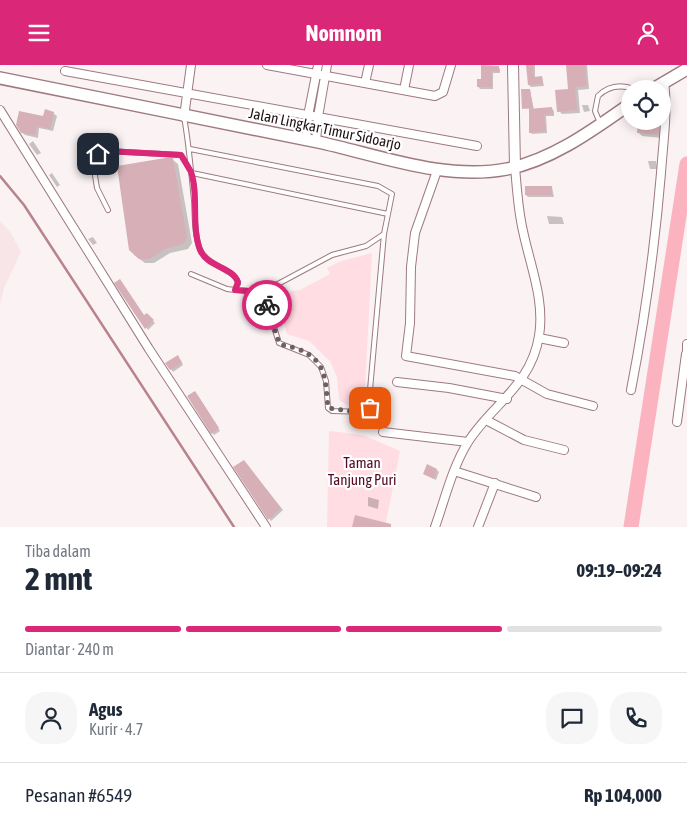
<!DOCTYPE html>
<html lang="id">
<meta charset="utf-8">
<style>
:root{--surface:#fff;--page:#f6f6f7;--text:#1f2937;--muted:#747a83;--line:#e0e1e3;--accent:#db2777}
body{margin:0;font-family:"Asap Condensed",sans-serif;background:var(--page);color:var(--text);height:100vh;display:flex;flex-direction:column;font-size:19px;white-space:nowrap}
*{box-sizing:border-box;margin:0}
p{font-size:16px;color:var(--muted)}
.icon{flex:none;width:28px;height:28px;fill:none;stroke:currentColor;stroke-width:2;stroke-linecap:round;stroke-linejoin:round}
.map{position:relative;height:462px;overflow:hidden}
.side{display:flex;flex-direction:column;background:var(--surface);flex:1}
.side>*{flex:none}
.tools{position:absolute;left:621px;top:15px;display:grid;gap:10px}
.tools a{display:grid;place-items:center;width:50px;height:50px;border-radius:50%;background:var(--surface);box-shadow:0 2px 12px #0003;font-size:25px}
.pin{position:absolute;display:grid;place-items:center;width:42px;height:42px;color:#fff;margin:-21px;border-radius:10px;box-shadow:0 2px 8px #0006}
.courier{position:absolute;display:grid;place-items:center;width:50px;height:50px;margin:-25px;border:4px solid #db2777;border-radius:50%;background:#fff;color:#222;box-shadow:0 1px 6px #0007}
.head em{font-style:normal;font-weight:700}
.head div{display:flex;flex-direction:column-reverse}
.head{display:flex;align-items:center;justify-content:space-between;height:85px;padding:0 25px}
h1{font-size:32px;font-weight:700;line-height:38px}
.bar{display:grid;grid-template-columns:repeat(4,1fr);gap:8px 5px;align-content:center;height:60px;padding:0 25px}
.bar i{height:6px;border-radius:4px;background:var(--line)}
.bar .active{background:var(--accent)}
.bar p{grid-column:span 4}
.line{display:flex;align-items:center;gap:12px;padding:0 25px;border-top:1px solid var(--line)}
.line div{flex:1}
.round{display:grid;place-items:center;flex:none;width:52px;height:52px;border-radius:20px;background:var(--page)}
header{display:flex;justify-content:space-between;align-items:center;height:65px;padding:0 25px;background:var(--accent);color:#fff;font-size:22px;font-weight:700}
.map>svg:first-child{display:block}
</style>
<header><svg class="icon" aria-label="menu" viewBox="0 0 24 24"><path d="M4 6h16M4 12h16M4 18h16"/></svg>Nomnom<svg class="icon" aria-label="person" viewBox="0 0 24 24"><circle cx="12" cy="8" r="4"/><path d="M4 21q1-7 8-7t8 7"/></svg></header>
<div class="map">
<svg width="687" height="462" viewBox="0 0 687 462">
<rect width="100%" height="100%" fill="#faf2f3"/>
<!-- built -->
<path fill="#f8e5e8" d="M0 156 11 168 21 187 4 223 0 240Z"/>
<!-- green -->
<path fill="#ffdde2" d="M372 188 364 342 349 341 339 335 337 312 330 296 309 276 287 269 277 233 292 226 300 225 330 209 327 203 341 196Z
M329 366 363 370 400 386 385 462H327Z"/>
<!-- shadow -->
<path fill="#0003" d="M528 0H535V13L542 12 544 21 531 22 529 20Z
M567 0H587L589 24 578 25 580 48 562 49 559 46 569 25Z
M482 1 498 2 500 4V8H493V24H480L478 21 482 16Z
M530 25 534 45 552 44 554 46V51H546L547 68 532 69 530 67V44L524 43Z
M582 40H588L590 46 584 47Z
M53 48 57 51 53 66 39 63 38 73 25 70 22 67Z
M639 56H659L662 60V73L642 71 638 67Z
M33 76 41 88 37 90 29 79Z
M173 95 178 99 192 178 188 184 170 188 154 198H145L134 190Z
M648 96H656L657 104H650Z
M52 108 60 120 57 122 49 110Z
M552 122 554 132H528L526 130Z
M547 151 562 152 564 159H549Z
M93 172 97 178 93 180 88 174Z
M116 218 145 252 147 250 155 258 148 265Z
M180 294 183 300 173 307 167 298Z
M197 329 220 366 214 370 212 368Z
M246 399 283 445 271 456 235 403Z
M437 405 439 407 436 415 424 409Z
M368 432 379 435 378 444 368 441Z"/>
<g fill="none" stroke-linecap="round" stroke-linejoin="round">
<!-- stream -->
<path stroke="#b8838c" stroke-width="2.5" d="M0 111 24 140 234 462"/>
<!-- river -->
<path stroke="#fab3bf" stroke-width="15" d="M631 462 687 99"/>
</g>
<!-- building -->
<path fill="#d6b0b6" d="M481 0 499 1V7L492 6V22H477V14H481Z
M526 0H533L534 12 542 11 543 19 528 20Z
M566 0H585L587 21 575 22 577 45 557 47 555 25 568 24Z
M521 24H530L533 43 522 44Z
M552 42 553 49 544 50 546 66 529 68V44Z
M45 44 54 47 50 64 37 61 35 70 21 68 16 60 19 46 43 51Z
M638 56H659V70L637 68Z
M165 93H173L187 173 183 179 165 184 149 194H139L129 185 117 101Z
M525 121H552V130H525Z
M120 214 144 250 147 248 154 255 145 264 114 218Z
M178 290 182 298 170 305 165 298Z
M195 326 219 363 211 369 187 331Z
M244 395 281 443 268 455 233 402Z
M427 399 437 404 434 414 423 409Z
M355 450 391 459V462H352Z"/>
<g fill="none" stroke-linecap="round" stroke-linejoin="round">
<defs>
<path id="service" d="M184 52C189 79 191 107 194 135 195 151 194 169 200 184 207 202 237 204 238 219L235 225 227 224 191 209
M600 58 595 46 598 31C608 21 620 19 634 24
M190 84 378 121 392 129 384 169 368 347 332 346 328 343 326 316 321 302 309 290 279 278 263 227
M108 145 97 123 93 98 98 89 107 86 181 90 192 108 388 149
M235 225 263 227 332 190 366 181 384 169"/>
<path id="minor" d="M267 0 435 31 443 27 451 0
M65 6 477 81
M365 18 369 0
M404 25 409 0
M0 45 149 284 266 462
M184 52 191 0
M306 75 308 51 318 0
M316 77 318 52 327 0
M438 103 415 168 411 202 410 258 406 291 515 311 547 329 593 341
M539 273 564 278
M687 279V289
M397 317 449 323 507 334
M631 325C645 253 655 180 661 108 663 78 668 47 664 16
M486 355 524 375 564 385
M677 357 686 289
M383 367 468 377
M454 406 536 432
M435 462C445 434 452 403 468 377 492 339 531 321 539 271 545 235 530 200 523 166 518 145 517 124 515 102
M478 462 495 418"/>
<path id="tertiary" d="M513 0 515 102"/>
<path id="secondary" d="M0 13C106 35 212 55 318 77 378 90 445 116 507 104 552 95 593 65 630 39
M653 24 687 4"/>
</defs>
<!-- service casing -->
<use href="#service" stroke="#9e7a80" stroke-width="6"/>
<!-- minor casing -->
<use href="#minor" stroke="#9e7a80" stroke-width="10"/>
<!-- tertiary casing -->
<use href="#tertiary" stroke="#9e7a80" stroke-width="12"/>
<!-- secondary casing -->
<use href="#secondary" stroke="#9e7a80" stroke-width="14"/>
<!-- service -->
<use href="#service" stroke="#fff" stroke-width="4"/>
<!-- minor -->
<use href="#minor" stroke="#fff" stroke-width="8"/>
<!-- tertiary -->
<use href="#tertiary" stroke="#fff" stroke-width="10"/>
<!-- secondary -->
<use href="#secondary" stroke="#fff" stroke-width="11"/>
</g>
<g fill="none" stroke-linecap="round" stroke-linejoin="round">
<!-- done -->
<path stroke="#6c6062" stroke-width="5" stroke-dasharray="0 9" d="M267 240 279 278C285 282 291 281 298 284 328 296 325 316 328 343L365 348 368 347 370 343"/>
<!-- route -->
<path stroke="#db2777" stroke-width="6" d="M98 89 107 86 181 90C184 95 188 101 191 107 199 129 191 161 200 185 208 203 232 201 238 217L235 225 263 227 267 240"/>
</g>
<g text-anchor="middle" stroke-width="4.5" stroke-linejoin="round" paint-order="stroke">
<!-- street labels -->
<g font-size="15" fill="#1f1214" stroke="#fff">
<text transform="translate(325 64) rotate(12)" y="5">Jalan Lingkar Timur Sidoarjo</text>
</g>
<!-- park labels -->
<g font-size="15" fill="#550923" stroke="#fff">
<text x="362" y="403">Taman<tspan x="362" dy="17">Tanjung Puri</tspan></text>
</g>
</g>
</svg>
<div class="tools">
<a><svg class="icon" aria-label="locate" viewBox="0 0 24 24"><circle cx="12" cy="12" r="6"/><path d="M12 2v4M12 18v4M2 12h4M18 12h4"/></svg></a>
</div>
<div class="pin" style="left:370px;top:343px;background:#ea580c"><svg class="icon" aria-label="bag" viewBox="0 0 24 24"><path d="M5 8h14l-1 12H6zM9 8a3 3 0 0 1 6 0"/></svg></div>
<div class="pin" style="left:98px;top:89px;background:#1f2937"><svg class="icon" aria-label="home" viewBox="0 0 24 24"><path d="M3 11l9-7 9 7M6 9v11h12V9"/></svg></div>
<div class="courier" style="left:267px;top:240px"><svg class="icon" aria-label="bike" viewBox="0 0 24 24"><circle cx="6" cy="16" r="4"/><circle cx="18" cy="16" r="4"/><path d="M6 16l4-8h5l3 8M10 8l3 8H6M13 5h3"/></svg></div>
</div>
<section class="side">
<div class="head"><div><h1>2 mnt</h1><p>Tiba dalam</p></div><em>09:19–09:24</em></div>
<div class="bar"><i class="active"></i><i class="active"></i><i class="active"></i><i></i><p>Diantar · 240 m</p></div>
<div class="line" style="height:90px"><a class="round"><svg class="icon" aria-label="person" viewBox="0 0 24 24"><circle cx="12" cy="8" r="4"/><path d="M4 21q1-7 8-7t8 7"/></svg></a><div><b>Agus</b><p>Kurir · 4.7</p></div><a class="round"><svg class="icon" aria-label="chat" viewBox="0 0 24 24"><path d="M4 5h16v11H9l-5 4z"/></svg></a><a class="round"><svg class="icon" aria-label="phone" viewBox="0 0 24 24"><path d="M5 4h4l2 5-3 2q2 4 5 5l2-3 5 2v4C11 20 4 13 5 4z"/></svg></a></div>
<div class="line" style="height:65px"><div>Pesanan #6549</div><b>Rp 104,000</b></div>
</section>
